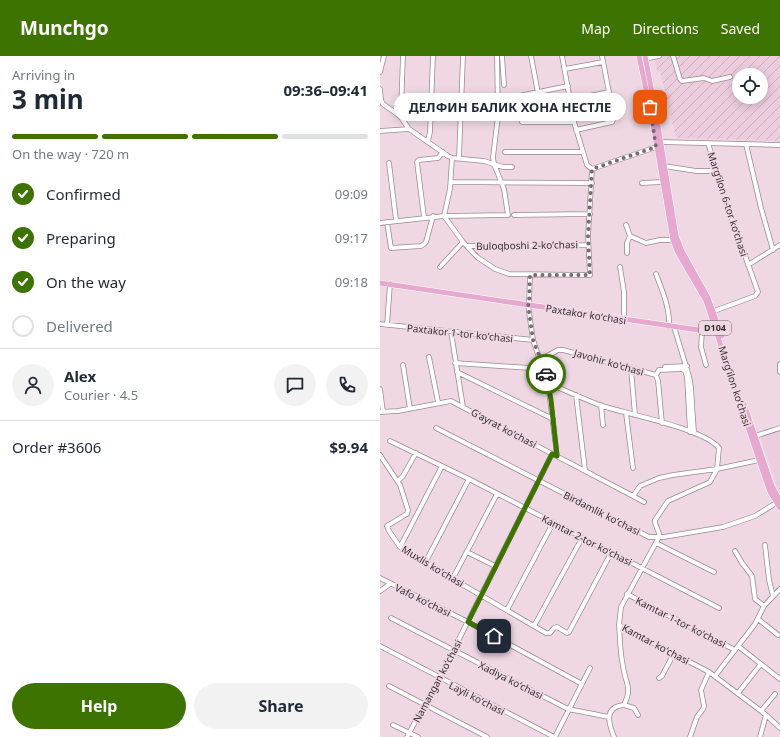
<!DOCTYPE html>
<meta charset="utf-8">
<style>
:root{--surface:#fff;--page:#f2f2f3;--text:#1f2937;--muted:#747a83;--line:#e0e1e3;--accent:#3d7300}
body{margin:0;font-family:"Noto Sans",sans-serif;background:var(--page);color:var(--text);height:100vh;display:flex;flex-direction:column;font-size:15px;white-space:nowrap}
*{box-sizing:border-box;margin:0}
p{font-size:13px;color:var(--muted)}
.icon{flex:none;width:22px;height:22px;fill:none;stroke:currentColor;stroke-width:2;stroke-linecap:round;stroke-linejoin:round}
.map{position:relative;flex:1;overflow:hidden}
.side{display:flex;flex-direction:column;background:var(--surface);width:380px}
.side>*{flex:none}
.controls{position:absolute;left:352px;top:12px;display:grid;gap:8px}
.controls a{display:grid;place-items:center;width:36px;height:36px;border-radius:50%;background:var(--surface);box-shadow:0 2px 10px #0003;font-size:20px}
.pin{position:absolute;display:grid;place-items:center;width:34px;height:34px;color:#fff;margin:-17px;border-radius:8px;box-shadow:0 2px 6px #0006}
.courier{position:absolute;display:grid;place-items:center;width:40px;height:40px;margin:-20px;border:3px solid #3d7300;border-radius:50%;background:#fff;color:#222;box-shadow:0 1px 5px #0007}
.bubble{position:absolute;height:28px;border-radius:14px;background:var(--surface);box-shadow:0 2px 10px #0003;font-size:13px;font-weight:700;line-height:28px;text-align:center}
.summary em{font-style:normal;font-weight:700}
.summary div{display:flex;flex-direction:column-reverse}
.summary{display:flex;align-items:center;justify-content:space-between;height:68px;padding:0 12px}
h1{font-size:26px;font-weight:700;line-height:30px}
.bar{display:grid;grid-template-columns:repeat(4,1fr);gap:6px 4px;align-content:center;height:48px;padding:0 12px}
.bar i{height:5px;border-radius:3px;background:var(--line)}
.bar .selected{background:var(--accent)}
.bar p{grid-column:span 4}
.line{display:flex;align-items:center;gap:10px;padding:0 12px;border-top:1px solid var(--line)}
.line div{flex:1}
.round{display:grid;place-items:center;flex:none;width:42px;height:42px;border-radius:21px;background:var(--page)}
ol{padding:0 12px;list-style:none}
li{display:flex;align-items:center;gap:12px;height:44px}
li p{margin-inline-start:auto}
li .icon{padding:4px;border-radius:50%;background:var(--accent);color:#fff;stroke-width:4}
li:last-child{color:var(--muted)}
li i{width:22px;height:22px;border:2px solid var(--line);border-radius:50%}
.primary-button{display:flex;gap:8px;margin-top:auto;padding:8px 12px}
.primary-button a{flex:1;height:46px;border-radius:24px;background:var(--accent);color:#fff;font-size:16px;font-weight:700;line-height:46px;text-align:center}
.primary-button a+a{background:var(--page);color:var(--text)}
header{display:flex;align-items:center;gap:24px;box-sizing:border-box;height:56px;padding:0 20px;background:var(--accent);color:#fff}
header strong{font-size:19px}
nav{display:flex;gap:22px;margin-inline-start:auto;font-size:14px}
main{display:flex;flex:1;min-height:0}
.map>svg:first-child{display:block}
</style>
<header>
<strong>Munchgo</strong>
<nav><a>Map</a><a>Directions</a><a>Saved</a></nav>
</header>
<main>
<section class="side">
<div class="summary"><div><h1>3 min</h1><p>Arriving in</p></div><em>09:36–09:41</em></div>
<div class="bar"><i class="selected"></i><i class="selected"></i><i class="selected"></i><i></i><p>On the way · 720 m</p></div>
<ol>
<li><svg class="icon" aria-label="check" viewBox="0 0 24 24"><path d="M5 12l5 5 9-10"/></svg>Confirmed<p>09:09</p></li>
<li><svg class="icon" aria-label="check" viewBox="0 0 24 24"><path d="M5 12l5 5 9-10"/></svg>Preparing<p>09:17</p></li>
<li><svg class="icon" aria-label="check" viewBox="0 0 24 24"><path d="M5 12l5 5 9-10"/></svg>On the way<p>09:18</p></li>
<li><i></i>Delivered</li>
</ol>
<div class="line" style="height:72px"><a class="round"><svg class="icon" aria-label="person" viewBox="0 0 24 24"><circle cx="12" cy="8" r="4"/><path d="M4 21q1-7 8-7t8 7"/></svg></a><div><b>Alex</b><p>Courier · 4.5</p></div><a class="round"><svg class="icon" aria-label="chat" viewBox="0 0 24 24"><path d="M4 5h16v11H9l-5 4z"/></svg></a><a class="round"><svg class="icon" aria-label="phone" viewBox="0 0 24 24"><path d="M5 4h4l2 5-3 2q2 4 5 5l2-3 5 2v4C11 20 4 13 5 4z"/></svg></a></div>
<div class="line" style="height:52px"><div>Order #3606</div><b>$9.94</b></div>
<div class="primary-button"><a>Help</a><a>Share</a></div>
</section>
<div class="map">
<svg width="400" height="681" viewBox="0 0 400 681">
<defs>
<pattern id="industrial-furrows" width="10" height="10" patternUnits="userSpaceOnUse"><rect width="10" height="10" fill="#eccdde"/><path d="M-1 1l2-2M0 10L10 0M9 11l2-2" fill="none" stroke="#cbb0bf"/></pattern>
</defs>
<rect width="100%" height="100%" fill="#efd8e4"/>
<!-- built -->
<path fill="#eccdde" d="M399 376 400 379V436L398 434 380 380Z"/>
<!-- industrial -->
<path fill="url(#industrial-furrows)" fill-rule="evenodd" d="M279 0H400V85L296 82 280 15H277L275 5 280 3ZM359 19H381V41H359Z"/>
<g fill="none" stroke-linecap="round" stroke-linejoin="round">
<defs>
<path id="minor" d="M122 0 124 29
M151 0 158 37
M182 0 194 66 207 109 212 113
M293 0 300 23 302 25 324 22 332 25 350 21
M264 3 279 0
M185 13 223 6
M0 16 4 0
M0 33 1 44 3 48 20 60 29 73 68 100 72 102 104 105 123 111H132
M140 40V61L142 66H194
M134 41 188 30
M190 44 229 36
M20 60 21 54 23 0
M196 74 232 66 234 62 222 0
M0 75 29 73
M48 85 50 76 53 0
M280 86 400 89
M328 87 347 149 378 236 375 240 334 255
M366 88 381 152 393 194
M125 96H202
M72 102 70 133 64 160 83 186 97 201 115 213 129 218 210 219 208 180 212 113
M79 102 83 0
M9 107 16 164
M284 110 316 115H337
M212 113 276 91
M71 126 212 127
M262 127 282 126
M134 159 210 158
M44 161 37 106 39 104 58 102 63 96
M7 166 11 192 41 190 44 188 46 186 53 160
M0 167 64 160 128 159 124 133 114 108 113 101 118 60 117 0
M246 169 250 180 266 187 280 184H293
M87 190 208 189
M247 197V187L250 180
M368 209 400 189
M60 211 83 186
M240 211 244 236V263
M276 218C282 234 290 252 289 270
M148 249 153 284 168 327 177 400
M149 249 150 219
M0 268 153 284
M7 269 10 228
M294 271 309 320 311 331 314 377
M322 275 321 291 326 309
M71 276 83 351
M49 301 58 346
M160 304 178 294H183L276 319 278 325 282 367
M75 307 164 313
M400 308V316
M23 309 30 353
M285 311 307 310
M251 313 255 359
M77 316 173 363
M276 319 279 314 302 313 305 315 307 321 310 376
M168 327C186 335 204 343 222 350 248 358 324 373 339 392L337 413 330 426 288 445 275 464C274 470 280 474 279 481L241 551 239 569 329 616 381 655 386 659 380 681
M0 333 3 356
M196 339 205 414
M221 349 223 369
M0 356 18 355 71 345 253 440 260 430 279 422 293 419 337 413 379 404
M246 357 253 412
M56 372 269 481H284L343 471 375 460 396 447
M375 380 400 372
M10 385 89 423 339 552
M0 399 20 429 28 454 27 458 25 459 7 470 9 475 20 491 33 500 166 577H170L174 572 177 571 187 577 189 576 231 497
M18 425 23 420 36 397
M253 440 264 446
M276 487 334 516
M385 489 389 524 393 540
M20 491 62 410
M355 495 362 507 372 520 375 543 384 550
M87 496 115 510
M45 507 89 423
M0 522 88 566 202 628
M73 522 117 438
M0 535 10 528
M247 538 355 594
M127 554 173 467
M11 562 188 653 229 661
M378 563 398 579
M154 570 202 482
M0 590 174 681
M358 590 400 623
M335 620 375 568 384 550 400 533
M279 622 282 620 294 597
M9 630 107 681
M358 637 381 608
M244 649 254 652 258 659
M381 655 395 638
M386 659 400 672
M13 669 38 681
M27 681 73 595 172 398
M175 681 210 612
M234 681C229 668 223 651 244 649 253 630 245 628 243 610 240 597 240 583 239 569
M310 681 317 661 323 653 324 650 321 634 329 616"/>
<path id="major" d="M259 0 272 62 293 184 297 195 326 245 379 404 390 436 400 452
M265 0 275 52 296 180 302 195 328 242 342 280
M0 227 339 277
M364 348 392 430 400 445"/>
</defs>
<!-- minor casing -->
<use href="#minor" stroke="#9c8793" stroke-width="5.5"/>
<!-- major casing -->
<use href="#major" stroke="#fff" stroke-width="6"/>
<!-- minor -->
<use href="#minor" stroke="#fff" stroke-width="4"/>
<!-- major -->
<use href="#major" stroke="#e6a8ce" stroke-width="5"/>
</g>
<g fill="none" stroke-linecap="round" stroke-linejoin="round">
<!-- done -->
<path stroke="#776a71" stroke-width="4" stroke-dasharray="0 7.2" d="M166 318 153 284 148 249H149L150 219H210L208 180 212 113 276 91 270 51"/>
<!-- route -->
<path stroke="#3d7300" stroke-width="5" d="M114 580 88 566 172 398 177 400 171 344 166 318"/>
</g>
<g text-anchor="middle" stroke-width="4" stroke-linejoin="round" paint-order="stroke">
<!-- shield labels -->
<rect fill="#efd8e4" stroke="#6e6268" stroke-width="1" x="319" y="265" width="32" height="14" rx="3"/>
<g font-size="9" font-weight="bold" fill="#372f33">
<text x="335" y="275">D104</text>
</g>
<!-- street labels -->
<g font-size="10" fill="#372f33" stroke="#efd8e4">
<text transform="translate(348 148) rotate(72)" y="4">Margʻilon 6-tor koʻchasi</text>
<text transform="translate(147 189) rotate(-1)" y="4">Buloqboshi 2-koʻchasi</text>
<text transform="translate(206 258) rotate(9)" y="4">Paxtakor koʻchasi</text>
<text transform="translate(80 277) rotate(6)" y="4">Paxtakor 1-tor koʻchasi</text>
<text transform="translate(229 306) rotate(16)" y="4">Javohir ko'chasi</text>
<text transform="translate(355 330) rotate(72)" y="4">Margʻilon koʻchasi</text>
<text transform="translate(124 372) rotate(28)" y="4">Gʻayrat koʻchasi</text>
<text transform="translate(222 457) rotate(27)" y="4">Birdamlik koʻchasi</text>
<text transform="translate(207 484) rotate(27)" y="4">Kamtar 2-tor koʻchasi</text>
<text transform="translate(53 510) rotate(31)" y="4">Muxlis koʻchasi</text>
<text transform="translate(43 544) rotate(26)" y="4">Vafo koʻchasi</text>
<text transform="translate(301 566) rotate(27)" y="4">Kamtar 1-tor koʻchasi</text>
<text transform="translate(276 588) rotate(28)" y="4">Kamtar koʻchasi</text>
<text transform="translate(131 624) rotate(27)" y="4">Xadiya koʻchasi</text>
<text transform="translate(57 625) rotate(-62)" y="4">Namangan koʻchasi</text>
<text transform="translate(97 642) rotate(27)" y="4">Layli koʻchasi</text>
</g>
</g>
</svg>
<div class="controls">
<a><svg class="icon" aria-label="locate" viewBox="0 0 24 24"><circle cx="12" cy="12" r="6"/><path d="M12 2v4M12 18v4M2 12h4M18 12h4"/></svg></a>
</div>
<div class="pin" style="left:270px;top:51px;background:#ea580c"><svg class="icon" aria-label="bag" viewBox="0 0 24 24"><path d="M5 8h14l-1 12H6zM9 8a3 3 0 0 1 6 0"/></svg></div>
<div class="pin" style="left:114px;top:580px;background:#1f2937"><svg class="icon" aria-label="home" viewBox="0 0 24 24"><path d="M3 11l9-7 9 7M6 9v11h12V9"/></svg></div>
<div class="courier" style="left:166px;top:318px"><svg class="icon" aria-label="car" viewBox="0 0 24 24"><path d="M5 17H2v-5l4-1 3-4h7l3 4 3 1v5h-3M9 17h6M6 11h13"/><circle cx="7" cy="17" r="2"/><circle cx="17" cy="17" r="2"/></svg></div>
<div class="bubble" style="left:14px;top:37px;width:232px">ДЕЛФИН БАЛИК ХОНА НЕСТЛЕ</div>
</div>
</main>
